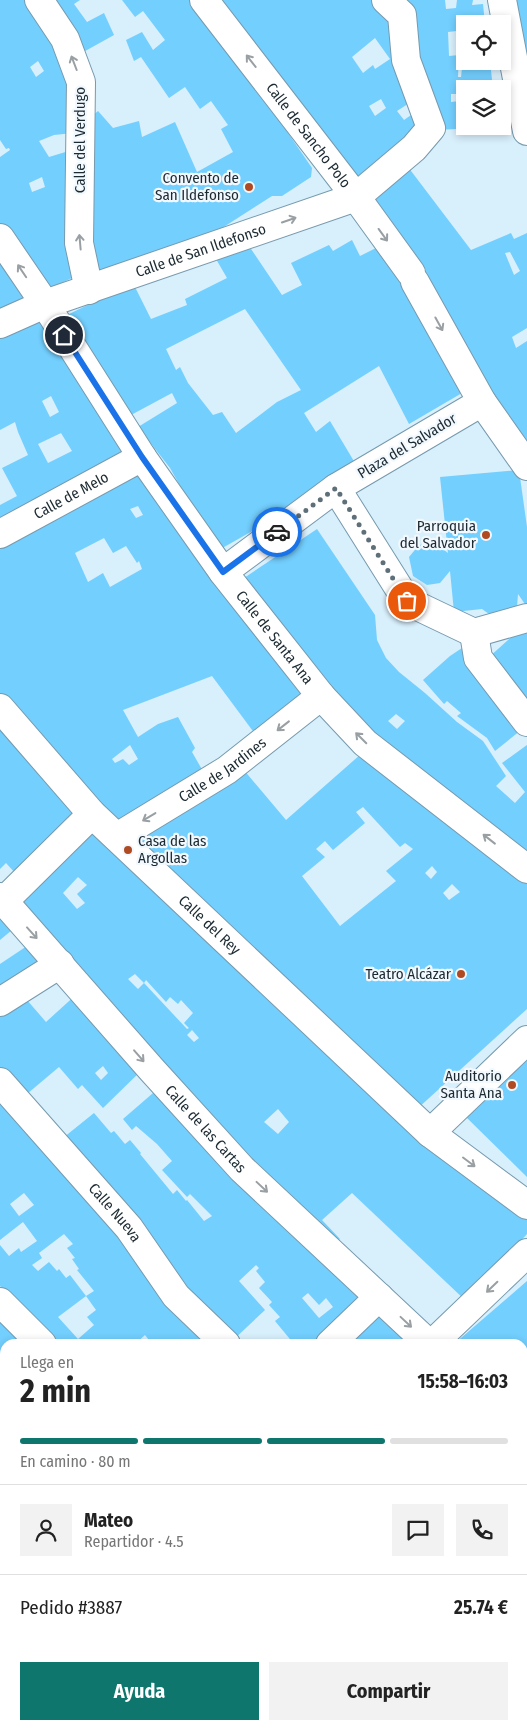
<!DOCTYPE html>
<html lang="es">
<meta charset="utf-8">
<style>
:root{--surface:#fff;--page:#f2f2f2;--text:#222;--muted:#767676;--line:#e0e0e0;--accent:#0f766e}
body{margin:0;font-family:"Fira Sans Condensed",sans-serif;background:var(--page);color:var(--text);height:100vh;display:flex;flex-direction:column;font-size:19px;white-space:nowrap}
*{box-sizing:border-box;margin:0}
p{font-size:16px;color:var(--muted)}
.icon{flex:none;width:28px;height:28px;fill:none;stroke:currentColor;stroke-width:2;stroke-linecap:round;stroke-linejoin:round}
.map{position:relative;flex:1;overflow:hidden}
.panel{position:absolute;left:0px;top:1339px;width:528px;height:391px;display:flex;flex-direction:column;background:var(--surface);border-radius:15px 15px 0 0;box-shadow:0 2px 8px #0003}
.panel>*{flex:none}
.buttons{position:absolute;left:456px;top:15px;display:grid;gap:10px}
.buttons a{display:grid;place-items:center;width:55px;height:55px;border-radius:0px;background:var(--surface);box-shadow:0 2px 8px #0003;font-size:25px}
.pin{position:absolute;display:grid;place-items:center;width:42px;height:42px;color:#fff;margin:-21px;border:2px solid #fff;border-radius:50%;box-shadow:0 1px 5px #0007}
.courier{position:absolute;display:grid;place-items:center;width:50px;height:50px;margin:-25px;border:4px solid #1a73e8;border-radius:50%;background:#fff;color:#222;box-shadow:0 1px 6px #0007}
.head em{font-style:normal;font-weight:700}
.head div{display:flex;flex-direction:column-reverse}
.head{display:flex;align-items:center;justify-content:space-between;height:85px;padding:0 20px}
h1{font-size:32px;font-weight:700;line-height:38px}
.bar{display:grid;grid-template-columns:repeat(4,1fr);gap:8px 5px;align-content:center;height:60px;padding:0 20px}
.bar i{height:6px;border-radius:4px;background:var(--line)}
.bar .active{background:var(--accent)}
.bar p{grid-column:span 4}
.line{display:flex;align-items:center;gap:12px;padding:0 20px;border-top:1px solid var(--line)}
.line div{flex:1}
.round{display:grid;place-items:center;flex:none;width:52px;height:52px;border-radius:0px;background:var(--page)}
.primary-button{display:flex;gap:10px;margin-top:auto;padding:10px 20px}
.primary-button a{flex:1;height:58px;border-radius:0px;background:var(--accent);color:#fff;font-size:20px;font-weight:700;line-height:58px;text-align:center}
.primary-button a+a{background:var(--page);color:var(--text)}
.map>svg:first-child{display:block}
</style>
<div class="map">
<svg width="527" height="1729" viewBox="0 0 527 1729">
<rect width="100%" height="100%" fill="#d8effc"/>
<!-- green -->
<path fill="#facbba" d="M0 1569 5 1571V1611L0 1616Z
M527 1596V1650H523L522 1597Z"/>
<!-- building -->
<path fill="#73cffe" fill-rule="evenodd" d="M0 0H28L75 79 73 133 54 135 39 141 49 157 72 150 78 275 43 292 0 226V157L10 150 9 148 6 149 0 140ZM38 61 44 71 36 77 30 67ZM42 177 45 187 32 192 29 183Z
M51 0H80L74 4 87 22 104 13 114 35 78 55Z
M122 0H194L287 121 286 130 312 168 311 177 282 196H272L219 230 100 277 90 240 85 122 98 111 113 128 139 121 142 137 175 122 197 172 233 152 221 129 228 125 211 101 200 109 185 87 169 98 141 57 134 61 126 40 142 32 153 50 165 40 143 11 135 17Z
M209 0H377L386 11 417 98 397 111 404 120 421 108 428 127 358 189ZM375 38 390 59 375 69 373 65 363 73 352 57ZM381 99 386 108 375 116 369 106Z
M397 0H445L446 9 456 8 457 0H473L472 5 483 4 485 24H465V30L448 32 449 56 459 55 458 77H461L462 68 468 69 469 61H490L493 89H465V126H480V128L435 130ZM451 94H460V101L451 102Z
M512 0H527V76Z
M405 163 471 250 511 233 514 239 527 233V328L512 337 516 348 527 341V461L462 393 409 424 379 366 304 413 316 432 330 421 355 463 263 525 217 551 170 468 138 427 177 403 172 393 131 415 65 316 133 283 151 319 187 305 185 299 227 278 212 252 245 240 282 295 302 285 291 263 329 245 333 251 352 240 360 256 388 242 364 195ZM510 252 520 271 514 275 505 253ZM245 309 301 390 277 402 236 433 222 412 213 415 188 383 180 367 176 370 166 349Z
M0 248 30 298 0 314Z
M45 311 136 454 0 526V505L17 496 2 468 28 455 18 432 15 422 0 430V330ZM51 396 59 412 50 417 42 401ZM61 433 72 451 48 463 38 444Z
M143 468 313 700 258 738 212 676 123 710 138 737 158 724 178 717 195 748 192 752 204 773 118 832 0 695V537ZM138 506 143 515 136 518 130 509ZM104 538 113 553 126 546 137 563 139 561 142 569 110 587 103 573 88 582 75 553ZM130 745 138 759 129 765 123 759 115 763 112 759Z
M519 470 527 527V607L518 594 517 607 492 616 482 609 454 612 450 571 440 583 427 585 413 576 409 557 419 545 435 543 448 553 440 477Z
M317 529 375 615 377 640 386 658 399 672 425 693 457 722 483 741 506 776 496 786 515 803 525 792 502 763 527 745V861L367 740 241 580ZM396 714 405 721 397 729 388 721Z
M527 623V707L488 658Z
M462 648 481 669 526 726 495 751 487 738 457 716 461 713 447 701 444 704 423 680 450 656Z
M0 719 80 815 16 874 6 863 0 869Z
M361 754 527 876V1009L417 1109 128 835 243 769 286 820ZM363 807 400 847 405 843 413 849 386 871 396 881 340 926 302 876 325 857 316 849 325 841 333 850 365 823 356 812ZM432 866 437 872 431 879 425 873ZM452 884 460 892 449 900 443 893Z
M94 825 174 908 425 1147 527 1219V1234L466 1301 352 1193 322 1220 340 1239 331 1247 12 901ZM78 877 87 885 77 894 85 903 77 909 63 893ZM135 974 144 983 146 980 166 1002 170 997 178 1004 181 1000 193 1013 184 1023 189 1028 187 1029 144 983 138 989 128 979ZM192 1030 199 1038 194 1042 187 1035ZM278 1109 289 1122 278 1134 264 1122Z
M0 906 18 925 0 940Z
M33 942 49 961 0 992V964Z
M20 992 46 1022 79 992 144 1068 103 1108 82 1085 78 1089 59 1067 21 1099 0 1076V1005ZM103 1066 108 1073 101 1080 95 1073Z
M527 1052V1177L466 1117Z
M0 1087 217 1344H152L145 1335 135 1344H52L0 1286V1245L9 1256 19 1248 21 1252 37 1241 23 1222 0 1240ZM24 1193 34 1205 19 1216 10 1204ZM64 1234 73 1244 67 1248 75 1258 72 1259 79 1269 77 1270 94 1291 86 1296 96 1310 87 1317 94 1325 78 1339 58 1317 86 1296 70 1275 66 1278 59 1269 57 1271 49 1262 38 1271 32 1265 42 1258 39 1253Z
M160 1087 369 1300 323 1344H294L275 1321 280 1317 269 1305 272 1302 259 1288 265 1282 256 1271 259 1268 256 1265 239 1281 265 1310 230 1343 58 1142 94 1113 111 1133 114 1131 125 1144 130 1140 141 1153 140 1154 173 1194 177 1190 186 1201 187 1200 204 1221 212 1216 190 1194 187 1197 162 1170 172 1161 157 1144 136 1126 132 1130 123 1119ZM308 1293 319 1305 326 1298 333 1307 319 1318 302 1298Z
M527 1281V1473L522 1468V1344H454Z
M381 1306 415 1344H338Z
M0 1309 35 1344H5V1475L0 1467V1379L2 1377 0 1373Z
M0 1499 5 1508V1530L0 1534Z
M522 1514 527 1522V1541L522 1542Z
M527 1559V1596L522 1597V1560Z
M522 1681H527V1724L522 1702Z"/>
<g fill="none" stroke-linecap="round" stroke-linejoin="round">
<defs>
<g id="street">
<path d="M39 0 65 39 81 82 79 243 89 290"/>
<path id="s1" d="M204 0 356 197 411 273"/>
<path d="M502 0 527 131"/>
<path id="s2" d="M0 238 45 304 142 457 223 572 321 696 365 743 527 869"/>
<path d="M415 282 482 402 527 466"/>
<path id="s3" d="M0 324 45 304 356 197 414 148 431 128 406 60 402 15 386 0"/>
<path d="M482 402 336 488 407 601 474 633 527 618"/>
<path id="s4" d="M0 534 142 457"/>
<path d="M223 572 336 488"/>
<path d="M474 633 478 658 527 722"/>
<path id="s5" d="M0 708 92 814 430 1133 527 1205"/>
<path id="s6" d="M117 837 227 770 321 696"/>
<path id="s7" d="M0 897 152 1070 242 1169 429 1344"/>
<path d="M4 901 92 814"/>
<path d="M0 1002 60 964"/>
<path id="s8" d="M0 1082 129 1228 176 1296 226 1344"/>
<path d="M430 1133 527 1040"/>
<path d="M0 1302 42 1344"/>
<path d="M330 1344 379 1297"/>
<path d="M432 1344 527 1253"/>
<path d="M0 1482 5 1490"/>
<path d="M522 1550 527 1548"/>
<path d="M0 1551 5 1552"/>
<path d="M0 1645 5 1643"/>
<path d="M522 1664H527"/>
<path d="M89 1725 91 1729"/>
<path d="M398 1725 399 1729"/>
<path d="M126 1729 135 1725"/>
</g>
</defs>
<!-- street casing -->
<use href="#street" stroke="#769aae" stroke-width="30"/>
<!-- street -->
<use href="#street" stroke="#fff" stroke-width="28"/>
</g>
<!-- one-way arrows -->
<defs><path id="oneway-shaft" d="M-6 0H5M1.5-3L5.5 0L1.5 3" fill="none" stroke-width="1.6" stroke-linecap="round" stroke-linejoin="round" transform="scale(1.25)"/></defs>
<g stroke="#999fa3">
<use href="#oneway-shaft" transform="translate(251 61) rotate(-128)"/>
<use href="#oneway-shaft" transform="translate(74 63) rotate(-111)"/>
<use href="#oneway-shaft" transform="translate(289 220) rotate(-19)"/>
<use href="#oneway-shaft" transform="translate(383 235) rotate(54)"/>
<use href="#oneway-shaft" transform="translate(80 242) rotate(-95)"/>
<use href="#oneway-shaft" transform="translate(22 271) rotate(-124)"/>
<use href="#oneway-shaft" transform="translate(439 324) rotate(61)"/>
<use href="#oneway-shaft" transform="translate(283 726) rotate(142)"/>
<use href="#oneway-shaft" transform="translate(361 738) rotate(-135)"/>
<use href="#oneway-shaft" transform="translate(149 817) rotate(149)"/>
<use href="#oneway-shaft" transform="translate(489 839) rotate(-142)"/>
<use href="#oneway-shaft" transform="translate(32 933) rotate(48)"/>
<use href="#oneway-shaft" transform="translate(139 1056) rotate(49)"/>
<use href="#oneway-shaft" transform="translate(469 1162) rotate(37)"/>
<use href="#oneway-shaft" transform="translate(262 1187) rotate(43)"/>
<use href="#oneway-shaft" transform="translate(492 1287) rotate(136)"/>
<use href="#oneway-shaft" transform="translate(406 1322) rotate(43)"/>
</g>
<g fill="none" stroke-linecap="round" stroke-linejoin="round">
<!-- done -->
<path stroke="#5e6f79" stroke-width="5" stroke-dasharray="0 9" d="M277 532 336 488 407 601"/>
<!-- route -->
<path stroke="#1a73e8" stroke-width="6" d="M64 335 142 457 223 572 277 532"/>
</g>
<!-- markers -->
<g fill="#b04a22" stroke="#f2f9fe" stroke-width="2">
<circle cx="249" cy="187" r="5"/>
<circle cx="486" cy="535" r="5"/>
<circle cx="128" cy="850" r="5"/>
<circle cx="461" cy="974" r="5"/>
<circle cx="512" cy="1085" r="5"/>
</g>
<g text-anchor="middle" stroke-width="4.5" stroke-linejoin="round" paint-order="stroke">
<!-- street labels -->
<g font-size="15" fill="#1c2a32" stroke="#f2f9fe">
<text dy="5" stroke="none"><textPath href="#s1" startOffset="171">Calle de Sancho Polo</textPath></text>
<text transform="translate(80 140) rotate(-90)" y="5">Calle del Verdugo</text>
<text dy="5" stroke="none"><textPath href="#s3" startOffset="214">Calle de San Ildefonso</textPath></text>
<text transform="translate(407 446) rotate(-31)" y="5">Plaza del Salvador</text>
<text dy="5" stroke="none"><textPath href="#s4" startOffset="81">Calle de Melo</textPath></text>
<text dy="5" stroke="none"><textPath href="#s2" startOffset="485">Calle de Santa Ana</textPath></text>
<text dy="5" stroke="none"><textPath href="#s6" startOffset="125">Calle de Jardines</textPath></text>
<text dy="5" stroke="none"><textPath href="#s5" startOffset="302">Calle del Rey</textPath></text>
<text dy="5" stroke="none"><textPath href="#s7" startOffset="310">Calle de las Cartas</textPath></text>
<text dy="5" stroke="none"><textPath href="#s8" startOffset="174">Calle Nueva</textPath></text>
</g>
<!-- poi labels -->
<g font-size="15" fill="#1c2a32" stroke="#f2f9fe" text-anchor="end">
<text x="239" y="183">Convento de<tspan x="239" dy="17">San Ildefonso</tspan></text>
<text x="476" y="531">Parroquia<tspan x="476" dy="17">del Salvador</tspan></text>
<text x="138" y="846" text-anchor="start">Casa de las<tspan x="138" dy="17">Argollas</tspan></text>
<text x="451" y="979">Teatro Alcázar</text>
<text x="502" y="1081">Auditorio<tspan x="502" dy="17">Santa Ana</tspan></text>
</g>
</g>
</svg>
<div class="buttons">
<a><svg class="icon" aria-label="locate" viewBox="0 0 24 24"><circle cx="12" cy="12" r="6"/><path d="M12 2v4M12 18v4M2 12h4M18 12h4"/></svg></a>
<a><svg class="icon" aria-label="layers" viewBox="0 0 24 24"><path d="M12 4l9 5-9 5-9-5zM3 14l9 5 9-5"/></svg></a>
</div>
<div class="pin" style="left:407px;top:601px;background:#ea580c"><svg class="icon" aria-label="bag" viewBox="0 0 24 24"><path d="M5 8h14l-1 12H6zM9 8a3 3 0 0 1 6 0"/></svg></div>
<div class="pin" style="left:64px;top:335px;background:#1f2937"><svg class="icon" aria-label="home" viewBox="0 0 24 24"><path d="M3 11l9-7 9 7M6 9v11h12V9"/></svg></div>
<div class="courier" style="left:277px;top:532px"><svg class="icon" aria-label="car" viewBox="0 0 24 24"><path d="M5 17H2v-5l4-1 3-4h7l3 4 3 1v5h-3M9 17h6M6 11h13"/><circle cx="7" cy="17" r="2"/><circle cx="17" cy="17" r="2"/></svg></div>
<section class="panel">
<div class="head"><div><h1>2 min</h1><p>Llega en</p></div><em>15:58–16:03</em></div>
<div class="bar"><i class="active"></i><i class="active"></i><i class="active"></i><i></i><p>En camino · 80 m</p></div>
<div class="line" style="height:90px"><a class="round"><svg class="icon" aria-label="person" viewBox="0 0 24 24"><circle cx="12" cy="8" r="4"/><path d="M4 21q1-7 8-7t8 7"/></svg></a><div><b>Mateo</b><p>Repartidor · 4.5</p></div><a class="round"><svg class="icon" aria-label="chat" viewBox="0 0 24 24"><path d="M4 5h16v11H9l-5 4z"/></svg></a><a class="round"><svg class="icon" aria-label="phone" viewBox="0 0 24 24"><path d="M5 4h4l2 5-3 2q2 4 5 5l2-3 5 2v4C11 20 4 13 5 4z"/></svg></a></div>
<div class="line" style="height:65px"><div>Pedido #3887</div><b>25.74 €</b></div>
<div class="primary-button"><a>Ayuda</a><a>Compartir</a></div>
</section>
</div>
